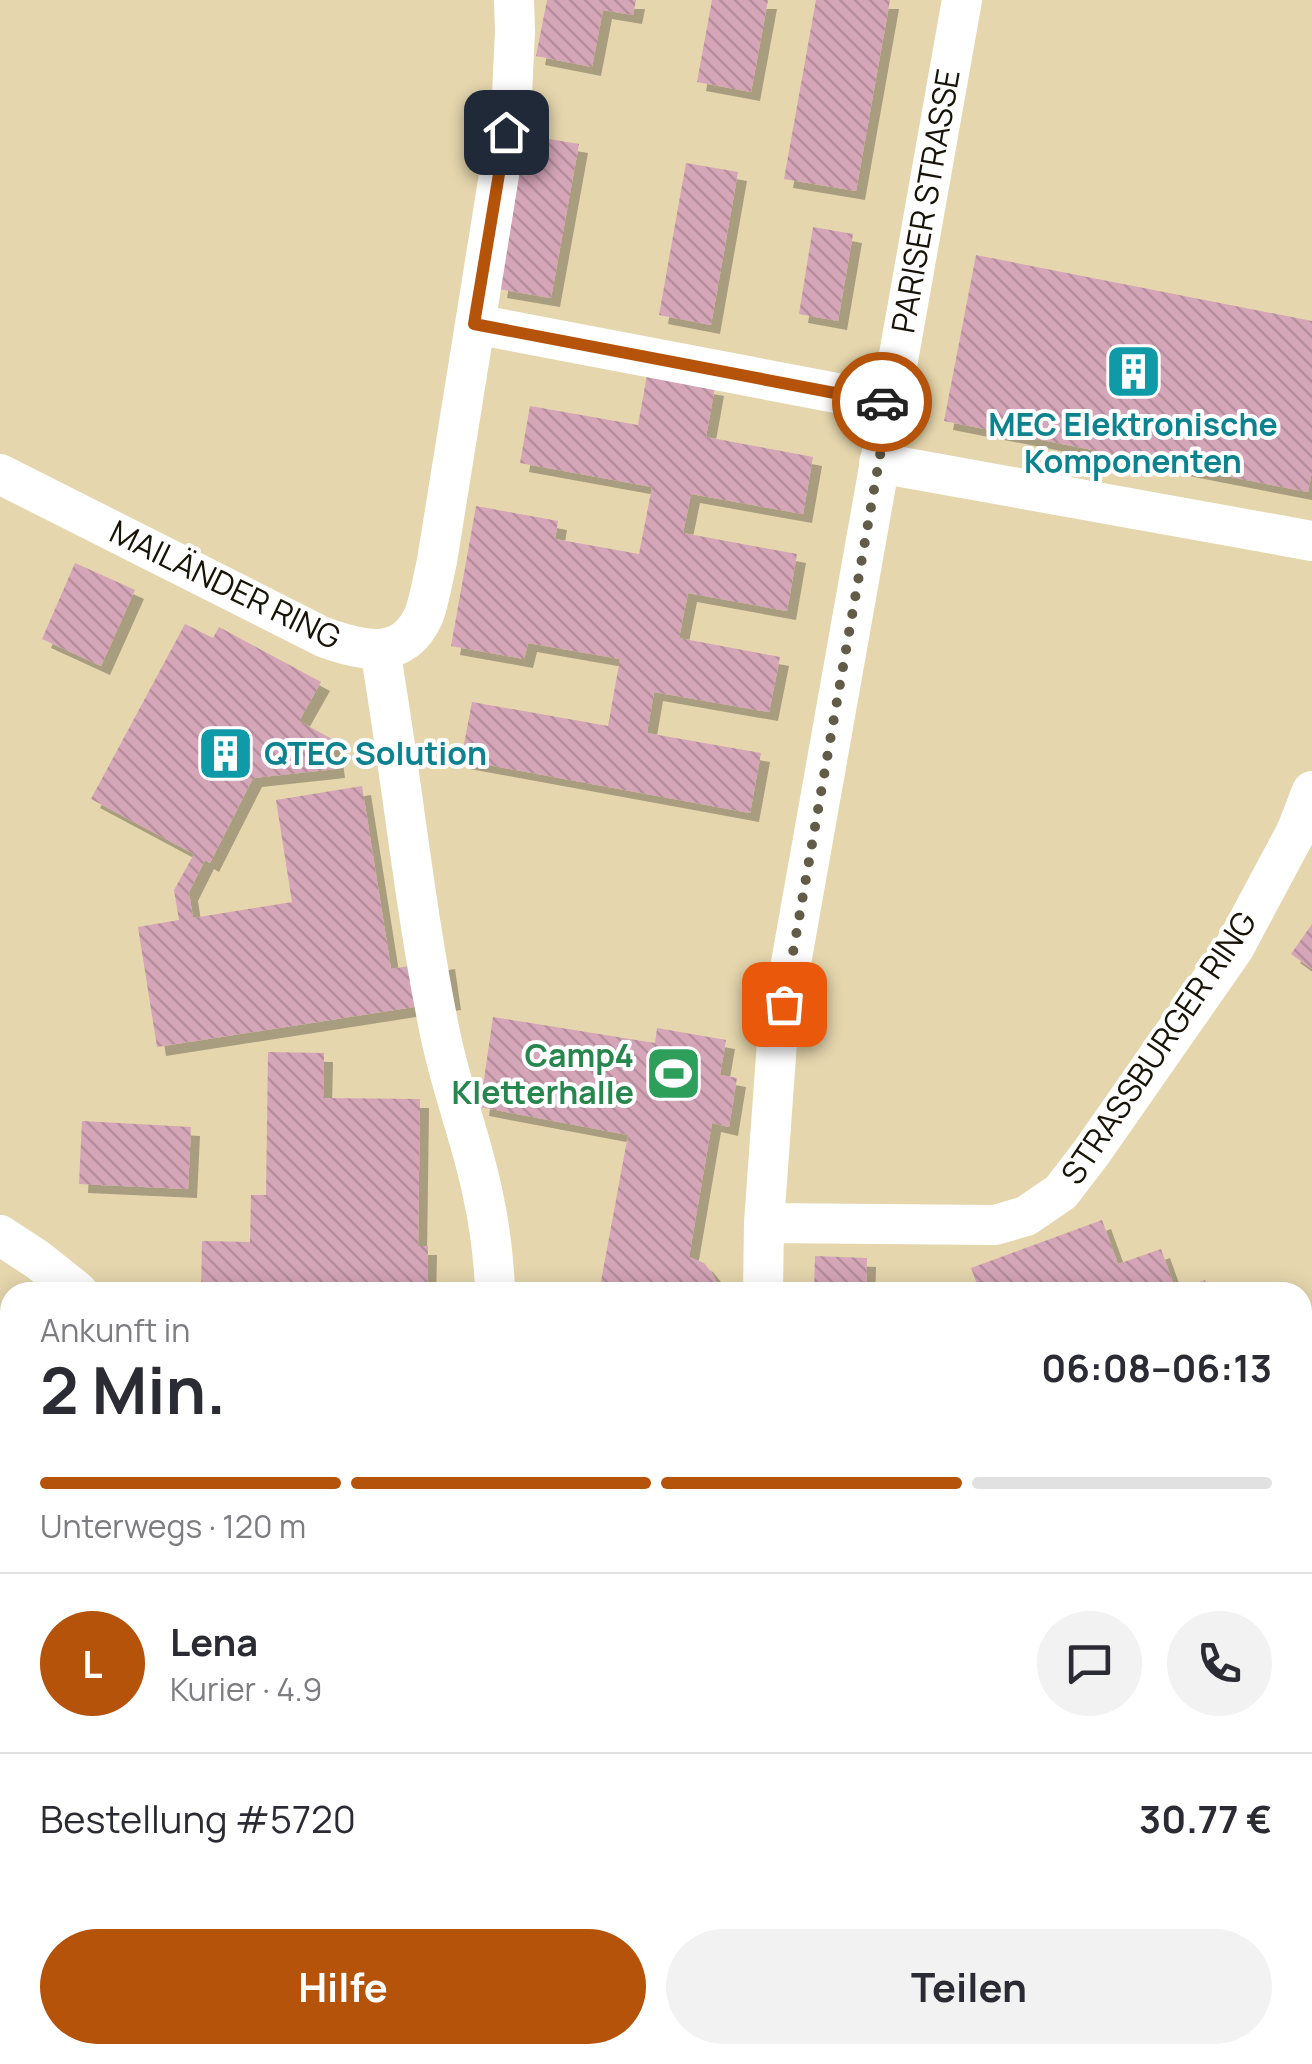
<!DOCTYPE html>
<html lang="de">
<meta charset="utf-8">
<style>
:root{--surface:#fff;--page:#f2f2f3;--text:#2b2b33;--muted:#7c7c81;--line:#e1e1e2;--accent:#b45309}
body{margin:0;font-family:Manrope,sans-serif;background:var(--page);color:var(--text);height:100vh;display:flex;flex-direction:column;font-size:38px;white-space:nowrap}
*{box-sizing:border-box;margin:0}
p{font-size:32px;color:var(--muted)}
.icon{flex:none;width:55px;height:55px;fill:none;stroke:currentColor;stroke-width:2;stroke-linecap:round;stroke-linejoin:round}
.map{position:relative;flex:1;overflow:hidden}
.panel{position:absolute;left:0px;top:1282px;width:1312px;height:782px;display:flex;flex-direction:column;background:var(--surface);border-radius:30px 30px 0 0;box-shadow:0 5px 25px #0003}
.panel>*{flex:none}
.pin{position:absolute;display:grid;place-items:center;width:85px;height:85px;color:#fff;margin:-42px;border-radius:20px;box-shadow:0 5px 15px #0006}
.courier{position:absolute;display:grid;place-items:center;width:100px;height:100px;margin:-50px;border:8px solid #b45309;border-radius:50%;background:#fff;color:#222;box-shadow:0 2px 12px #0007}
.overview em{font-style:normal;font-weight:700}
.overview div{display:flex;flex-direction:column-reverse}
.overview{display:flex;align-items:center;justify-content:space-between;height:170px;padding:0 40px}
h1{font-size:65px;font-weight:700;line-height:75px}
.bar{display:grid;grid-template-columns:repeat(4,1fr);gap:15px 10px;align-content:center;height:120px;padding:0 40px}
.bar i{height:12px;border-radius:8px;background:var(--line)}
.bar .active{background:var(--accent)}
.bar p{grid-column:span 4}
.line{display:flex;align-items:center;gap:25px;padding:0 40px;border-top:2px solid var(--line)}
.line div{flex:1}
.round{display:grid;place-items:center;flex:none;width:105px;height:105px;border-radius:52px;background:var(--page)}
.cta{display:flex;gap:20px;margin-top:auto;padding:20px 40px}
.cta a{flex:1;height:115px;border-radius:60px;background:var(--accent);color:#fff;font-size:40px;font-weight:700;line-height:115px;text-align:center}
.cta a+a{background:var(--page);color:var(--text)}
.map>svg:first-child{display:block}
</style>
<div class="map">
<svg width="1312" height="2064" viewBox="0 0 1312 2064">
<defs>
<pattern id="building-back-hatch" width="6" height="6" patternUnits="userSpaceOnUse" patternTransform="scale(2.5)"><rect width="6" height="6" fill="#d5a5b8"/><path d="M-1 5l2 2M0 0l6 6M5-1l2 2" fill="none" stroke="#b68d9d"/></pattern>
<filter id="shadow"><feDropShadow dx="9" dy="9" stdDeviation="0" flood-color="#0004"/></filter>
</defs>
<rect width="100%" height="100%" fill="#ece0bf"/>
<!-- built -->
<path fill="#e5d6ad" fill-rule="evenodd" d="M0 0H1312V2064H0ZM10 1292H1302V2055H10Z"/>
<!-- building -->
<path fill="url(#building-back-hatch)" filter="url(#shadow)" d="M547 0H636L633 15 603 10 592 67 536 56Z
M712 0H768L751 92 697 82Z
M816 0H890L856 191 784 179Z
M525 135 579 144 551 298 498 289Z
M686 163 738 172 711 325 659 315Z
M813 227 853 234 838 321 799 314Z
M976 255 1312 321V471L1308 492 944 421Z
M647 375 715 387 706 437 813 457 803 514 691 494 683 533 797 554 787 611 688 593 679 638 780 657 769 712 654 692 647 733 761 753 750 813 461 760 472 702 608 726 620 659 528 643 524 659 451 646 476 506 558 521 555 539 639 554 652 487 520 463 530 406 638 425Z
M75 563 135 590 101 666 42 639Z
M185 624 213 638 219 627 321 682 299 721 332 739 336 769 253 778 210 863 205 860 189 892 193 918 292 902 276 800 362 786 391 969 446 960 452 1001 157 1047 138 927 179 920 174 890 194 854 91 799Z
M1312 924V969L1291 954Z
M493 1017 655 1043 657 1028 726 1040 720 1075 737 1078 729 1127 712 1123 689 1257 704 1263 712 1273 718 1285 716 1292H599L628 1135 480 1107Z
M268 1052 324 1053 323 1098 420 1099 418 1246H428L427 1292H201L202 1241 250 1242 251 1195H266Z
M82 1121 191 1127 188 1189 79 1184Z
M1102 1220 1118 1264 1161 1249 1176 1291 1205 1280 1209 1292H980L971 1268Z
M815 1256 867 1258 866 1292H814Z
M10 1471V1632L0 1642V1481Z
M1312 1529V1569L1302 1555V1535Z
M389 2055H643V2064H389Z"/>
<g fill="none" stroke-linecap="round" stroke-linejoin="round">
<!-- path -->
<path stroke="#918870" stroke-width="6" stroke-dasharray="10 5" stroke-linecap="butt" d="M1302 1332 1312 1318
M1302 1821 1312 1846
M1302 1962 1312 1936
M1195 2064 1211 2055"/>
<!-- minor -->
<path stroke="#fff" stroke-width="40" d="M475 324 889 403
M879 463 1312 541
M0 474 323 637C363 651 403 662 424 615 430 598 433 578 437 561L512 94 515 31 514 0
M380 650C402 777 414 906 440 1033 451 1088 472 1140 483 1195 490 1227 494 1259 495 1292
M764 1223 995 1225 1026 1216 1061 1192 1091 1153 1234 948 1296 832 1312 791
M0 1235 38 1260 78 1292
M763 1292 764 1223 777 1042 962 0
M1302 1746 1312 1758
M0 1781 10 1764
M0 2021 10 2029
M1302 2036 1312 2027
M56 2055 76 2064
M759 2064 766 2055
M1268 2064 1280 2055"/>
<!-- major -->
<path stroke="#fad1d9" stroke-width="50" d="M1302 1388 1312 1375
M835 2064 839 2055"/>
</g>
<g fill="none" stroke-linecap="round" stroke-linejoin="round">
<!-- done -->
<path stroke="#625b47" stroke-width="10" stroke-dasharray="0 18" d="M784 1004 889 404 882 402"/>
<!-- route -->
<path stroke="#b45309" stroke-width="12" d="M506 132 474 324 882 402"/>
</g>
<!-- icons -->
<defs>
<symbol id="building-square" viewBox="-11 -11 22 22"><rect x="-9" y="-9" width="18" height="18" rx="4" fill="#0f9aa8" stroke="#fff"/><path d="M-4-6H4V6H1V3H-1V6H-4ZM-2.5-4.3h1.7v1.8h-1.7ZM.8-4.3h1.7v1.8H.8ZM-2.5-1h1.7V.8h-1.7ZM.8-1h1.7V.8H.8Z" fill="#fff"/></symbol>
<symbol id="stadium-square" viewBox="-11 -11 22 22"><rect x="-9" y="-9" width="18" height="18" rx="4" fill="#2e9e5b" stroke="#fff"/><path d="M0-5a6.5 5 0 1 0 0 10a6.5 5 0 1 0 0-10ZM-3.5-1.8h7v3.6h-7Z" fill="#fff"/></symbol>
</defs>
<g fill-rule="evenodd">
<use href="#building-square" x="1102" y="340" width="63" height="63"/>
<use href="#building-square" x="194" y="722" width="63" height="63"/>
<use href="#stadium-square" x="642" y="1042" width="63" height="63"/>
</g>
<g text-anchor="middle" stroke-width="8" stroke-linejoin="round" paint-order="stroke">
<!-- street labels -->
<g font-size="32" fill="#181307" stroke="#fff">
<text transform="translate(926 201) rotate(-80)" y="11">PARISER STRASSE</text>
<text transform="translate(225 585) rotate(26)" y="11">MAILÄNDER RING</text>
<text transform="translate(1159 1048) rotate(-56)" y="11">STRASSBURGER RING</text>
</g>
<!-- culture labels -->
<g font-size="32" font-weight="bold" fill="#0d838f" stroke="#fff">
<text x="1133" y="436">MEC Elektronische<tspan x="1133" dy="37">Komponenten</tspan></text>
<text x="264" y="765" text-anchor="start">QTEC Solution</text>
</g>
<!-- leisure labels -->
<g font-size="32" font-weight="bold" fill="#27864d" stroke="#fff" text-anchor="end">
<text x="634" y="1067">Camp4<tspan x="634" dy="37">Kletterhalle</tspan></text>
</g>
</g>
</svg>
<div class="pin" style="left:784px;top:1004px;background:#ea580c"><svg class="icon" aria-label="bag" viewBox="0 0 24 24"><path d="M5 8h14l-1 12H6zM9 8a3 3 0 0 1 6 0"/></svg></div>
<div class="pin" style="left:506px;top:132px;background:#1f2937"><svg class="icon" aria-label="home" viewBox="0 0 24 24"><path d="M3 11l9-7 9 7M6 9v11h12V9"/></svg></div>
<div class="courier" style="left:882px;top:402px"><svg class="icon" aria-label="car" viewBox="0 0 24 24"><path d="M5 17H2v-5l4-1 3-4h7l3 4 3 1v5h-3M9 17h6M6 11h13"/><circle cx="7" cy="17" r="2"/><circle cx="17" cy="17" r="2"/></svg></div>
<section class="panel">
<div class="overview"><div><h1>2 Min.</h1><p>Ankunft in</p></div><em>06:08–06:13</em></div>
<div class="bar"><i class="active"></i><i class="active"></i><i class="active"></i><i></i><p>Unterwegs · 120 m</p></div>
<div class="line" style="height:180px"><b class="round" style="background:var(--accent);color:#fff">L</b><div><b>Lena</b><p>Kurier · 4.9</p></div><a class="round"><svg class="icon" aria-label="chat" viewBox="0 0 24 24"><path d="M4 5h16v11H9l-5 4z"/></svg></a><a class="round"><svg class="icon" aria-label="phone" viewBox="0 0 24 24"><path d="M5 4h4l2 5-3 2q2 4 5 5l2-3 5 2v4C11 20 4 13 5 4z"/></svg></a></div>
<div class="line" style="height:130px"><div>Bestellung #5720</div><b>30.77 €</b></div>
<div class="cta"><a>Hilfe</a><a>Teilen</a></div>
</section>
</div>
